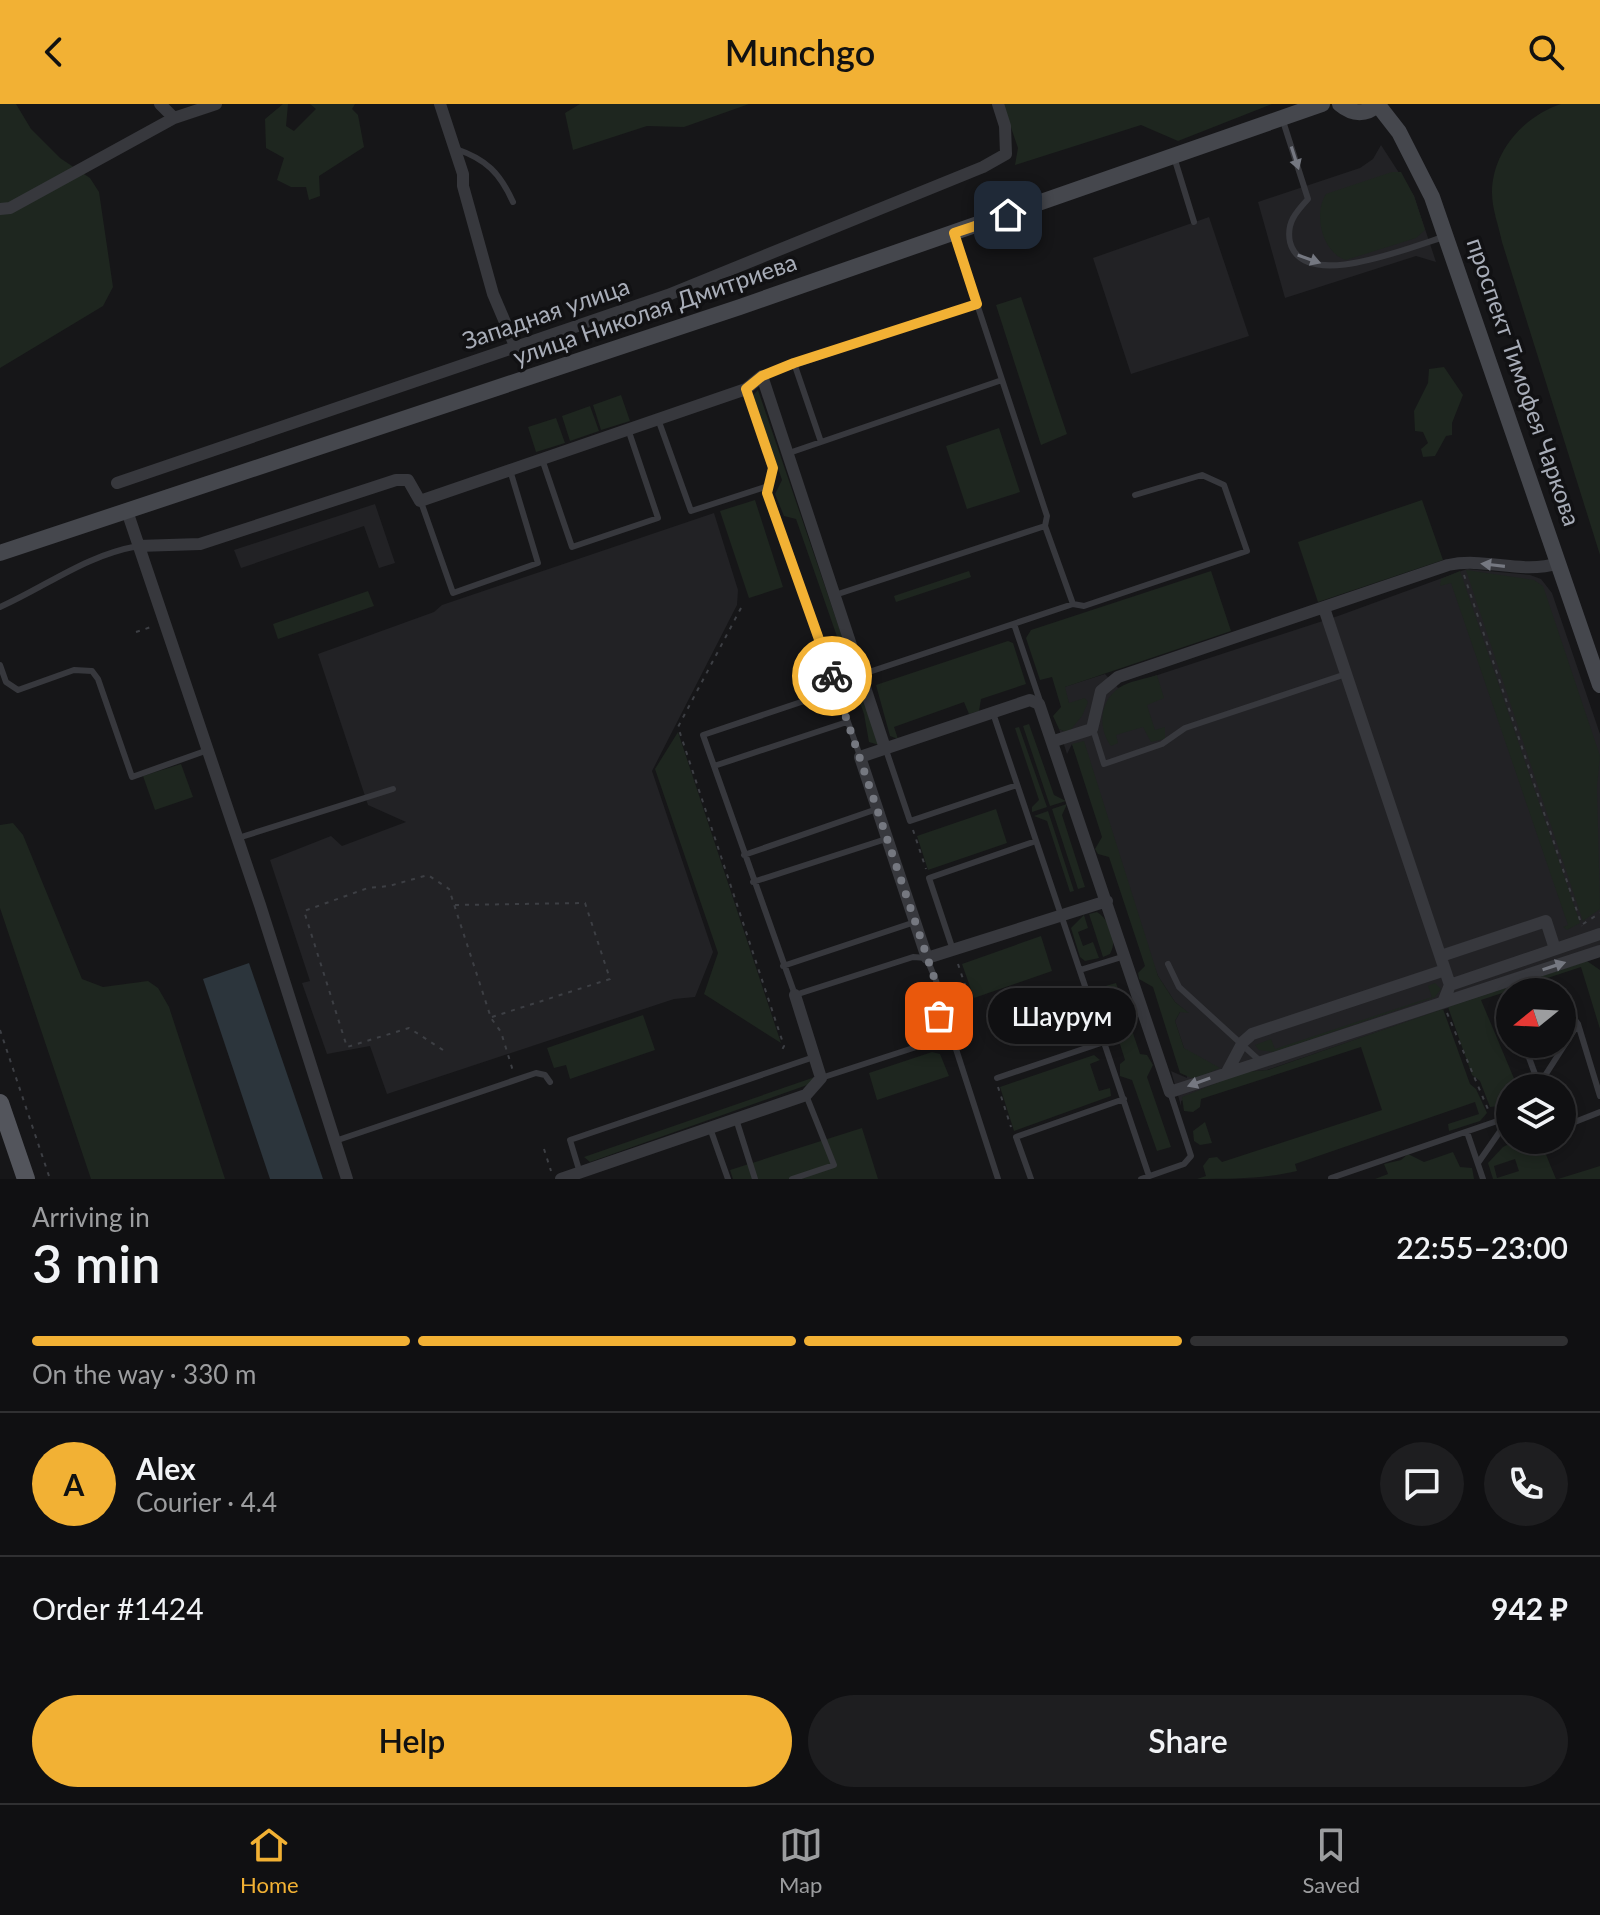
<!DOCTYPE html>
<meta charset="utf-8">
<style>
:root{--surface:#101012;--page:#1e1e20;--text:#f1f3f6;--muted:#9c9d9f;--line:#303032;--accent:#f2b134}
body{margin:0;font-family:Lato,sans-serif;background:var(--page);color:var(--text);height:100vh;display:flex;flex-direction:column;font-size:30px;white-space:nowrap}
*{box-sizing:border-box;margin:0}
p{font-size:26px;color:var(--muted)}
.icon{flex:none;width:44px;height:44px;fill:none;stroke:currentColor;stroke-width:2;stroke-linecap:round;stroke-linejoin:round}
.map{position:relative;height:1075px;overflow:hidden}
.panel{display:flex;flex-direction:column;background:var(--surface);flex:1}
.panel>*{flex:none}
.needle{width:52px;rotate:252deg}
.tools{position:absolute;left:1496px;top:874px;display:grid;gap:16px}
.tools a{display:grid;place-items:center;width:80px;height:80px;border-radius:50%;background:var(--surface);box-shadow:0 4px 12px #0003,0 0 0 2px var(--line);font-size:40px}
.pin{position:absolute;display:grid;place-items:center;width:68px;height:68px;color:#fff;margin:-34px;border-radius:16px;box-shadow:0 4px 12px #0006}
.courier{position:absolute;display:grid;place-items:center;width:80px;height:80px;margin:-40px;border:6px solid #f2b134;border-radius:50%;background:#fff;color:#222;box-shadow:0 2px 10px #0007}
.bubble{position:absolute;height:56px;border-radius:28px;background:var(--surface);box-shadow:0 4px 12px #0003,0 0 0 2px var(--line);font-size:26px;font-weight:600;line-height:56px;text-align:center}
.overview em{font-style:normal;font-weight:600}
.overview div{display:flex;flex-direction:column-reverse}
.overview{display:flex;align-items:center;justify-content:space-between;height:136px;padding:0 32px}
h1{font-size:52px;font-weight:600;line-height:60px}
.bar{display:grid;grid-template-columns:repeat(4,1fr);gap:12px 8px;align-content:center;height:96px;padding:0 32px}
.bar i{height:10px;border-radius:6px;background:var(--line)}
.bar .active{background:var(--accent)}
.bar p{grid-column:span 4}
.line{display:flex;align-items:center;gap:20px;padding:0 32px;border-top:2px solid var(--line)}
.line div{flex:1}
.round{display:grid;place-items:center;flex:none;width:84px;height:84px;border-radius:42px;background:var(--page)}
.button{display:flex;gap:16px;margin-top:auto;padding:16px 32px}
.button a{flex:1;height:92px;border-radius:48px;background:var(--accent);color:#111;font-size:32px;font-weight:600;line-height:92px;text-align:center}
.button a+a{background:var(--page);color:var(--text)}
header{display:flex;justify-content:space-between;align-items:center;height:104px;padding:0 32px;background:var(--accent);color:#111;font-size:36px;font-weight:600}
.tab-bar{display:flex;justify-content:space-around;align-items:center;height:112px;border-top:2px solid var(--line);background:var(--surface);font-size:22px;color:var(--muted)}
.tab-bar a{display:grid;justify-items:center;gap:4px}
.tab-bar .active{color:var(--accent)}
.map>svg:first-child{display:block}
</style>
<header><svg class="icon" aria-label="back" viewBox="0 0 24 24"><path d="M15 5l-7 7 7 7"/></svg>Munchgo<svg class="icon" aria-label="search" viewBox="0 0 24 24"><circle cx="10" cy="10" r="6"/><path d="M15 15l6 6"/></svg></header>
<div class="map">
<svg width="1600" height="1075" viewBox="0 0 1600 1075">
<rect width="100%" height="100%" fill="#161618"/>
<!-- built -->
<path fill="#222225" d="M1381 41 1414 92 1436 158 1416 152 1285 194 1258 98 1360 64 1373 55Z
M1209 113 1249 232 1131 270 1093 154Z
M375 400 395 459 379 464 364 422 241 464 234 446Z
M714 409 738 486 737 501 652 667 713 848 695 893 674 895 387 990 370 942 327 950 302 879 310 877 270 756 331 732 342 742 406 718 368 701 318 550 434 508 442 501Z
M1467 465 1530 471 1541 475 1552 489 1600 630V852L1267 966 1244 968 1181 997V1002L1171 967 1187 974 1184 944 1175 917 1180 908H1187L1175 898 1158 872 1072 640 1067 650 1059 625 1069 629 1084 595 1069 600 1064 583 1105 570 1118 584 1338 512Z"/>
<!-- green -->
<path fill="#1e261f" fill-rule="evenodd" d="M0 0H16L31 25 60 54 90 74 99 88 113 183 103 202 0 264Z
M283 0H288L286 22 294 27 316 5 310 0H355L352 5 358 11 364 43 319 72 320 92 309 96 306 83H291L277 76 284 54 266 44 265 15Z
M580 0H749L684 23 647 22 573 46 565 9Z
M1003 0H1272L1178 37 1141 21 1015 61 1018 44Z
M1561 0H1600V451L1502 138C1499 123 1492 105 1492 89 1492 48 1524 12 1561 0Z
M1392 68H1401L1414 92 1425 126 1416 134 1346 156C1322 149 1313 110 1326 90Z
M1021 193 1067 330 1041 341 996 201Z
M1444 263 1463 291 1452 319V331L1446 332 1435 352 1423 353 1421 345 1428 339 1423 328 1415 327 1414 307 1428 279 1429 265Z
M758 286 879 641 869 638 864 610 796 415 784 412 775 390 782 376 753 291Z
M621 291 630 317 601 326 593 301Z
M590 302 599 327 570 337 562 312Z
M556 314 565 339 536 348 528 323Z
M999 324 1020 388 967 405 946 342Z
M755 396 783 483 749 494 720 407Z
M1422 396 1443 456 1318 498 1298 438Z
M1466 466 1534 476 1543 482 1600 652 1597 683 1600 805 1583 817Z
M969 467 971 473 896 498 894 492Z
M1211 467 1231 527 1065 583 1069 599 1085 594 1088 598 1082 612 1068 629 1059 625 1053 612 1061 603 1052 573 1040 576 1026 534 1031 526Z
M1460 467 1580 819 1567 826 1563 823 1568 821 1451 479 1440 482 1441 475Z
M368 487 374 502 278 535 273 520Z
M1008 537 1013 539 1026 580 981 595 979 607 969 610 964 598 894 623 898 635 890 632 876 581Z
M1157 571 1164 594 1147 601 1155 626 1165 623V635L1151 638 1143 623 1116 631 1118 639 1111 642C1098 625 1099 597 1119 584 1129 577 1145 575 1157 571Z
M1029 620 1054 691 1066 697 1050 702 1023 622Z
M1019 623 1047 703 1032 708V703L1039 696 1015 624Z
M678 628 781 939 704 890 718 849 655 665Z
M1084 637 1158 872 1175 898 1189 909 1180 908 1175 917 1184 944 1220 964 1194 975 1180 969 1153 883 1139 875 1138 869 1145 862 1109 753 1098 750 1095 745 1102 733 1072 640Z
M181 660 193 693 155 706 143 672Z
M1067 700 1062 711 1085 783 1078 785 1052 705Z
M996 705 1007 739 928 766 917 732Z
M1048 707 1074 787 1070 788 1047 717 1034 712Z
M13 719 23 731 82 875 103 883 148 877 158 884 169 903 225 1075H91L0 804V721Z
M1097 808C1110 816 1118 837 1110 850L1103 853 1089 810Z
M1084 811 1088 824 1078 828 1083 842 1093 838 1099 854 1085 857 1080 853 1071 824Z
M1041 832 1052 867 974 894 962 860Z
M1587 857 1600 866V925L1581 863 1481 896 1518 984H1510V1001L1490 1003 1480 977 1472 971 1448 903Z
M1116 879 1140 950 1147 951 1153 961 1147 973 1171 1043 1157 1047 1132 976 1120 972V960L1125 956 1102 883Z
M1435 879 1441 885 1435 893 1274 948 1259 946 1255 941 1271 935 1275 945 1432 893 1428 882Z
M1443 905 1470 980 1476 985 1487 1009 1480 1017 1449 1027 1448 1020 1479 1010 1475 998 1295 1060 1297 1067C1262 1075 1233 1075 1197 1075L1206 1072 1203 1062 1209 1054 1217 1053 1222 1058 1382 1006 1361 943 1201 995 1200 1003 1193 1008 1184 1007 1182 993 1244 968 1268 966Z
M643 911 655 946 570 975 566 961 554 964 547 944Z
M932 948 940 950 949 972 877 996 869 969Z
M1094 951 1100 956 1090 960 1099 987 1110 984 1111 992 1014 1027 1000 983Z
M815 973 810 980 590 1058 584 1053Z
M1205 1018 1212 1039 1200 1041 1194 1037 1193 1027Z
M862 1024 878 1075H733L730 1066Z
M1517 1036H1540L1556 1075H1493L1488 1059 1503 1043ZM1515 1055 1519 1067 1497 1074 1494 1062Z
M1453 1048 1460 1063 1472 1064 1474 1075H1375L1388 1070 1384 1060 1401 1056 1408 1050 1424 1058Z
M1600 1062V1075H1558Z"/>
<!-- water -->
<path fill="#2c353c" d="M249 859 323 1075H270L203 875Z"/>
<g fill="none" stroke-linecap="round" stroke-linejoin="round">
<!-- path -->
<path stroke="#3d3f44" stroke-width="2" stroke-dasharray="4 6" stroke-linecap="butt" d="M1464 471 1582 822
M741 504 678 623 784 942 780 950
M136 528 154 522
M913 726 926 765
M455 801 585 799 610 875 492 913
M1583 820 1600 809
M958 860 972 902
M1447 909 1490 1010
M0 926 50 1075
M443 946 409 924 347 943 304 807 368 784 389 782 428 771 449 785 491 914 501 928 513 967
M998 983 1011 1023
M544 1045 551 1067"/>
<!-- service -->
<path stroke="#37383d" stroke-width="6" d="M1283 17 1308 95C1296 108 1286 119 1290 138 1303 189 1412 142 1444 133
M456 45C486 55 500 69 513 98
M1174 53 1194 118
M955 131 977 200
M794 259 821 338
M762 272 977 200 1047 412 1045 422
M746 285 773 364 767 389 860 652
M658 315 691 407 768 382
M789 349 1002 276
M542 355 572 443 658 414 628 325
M421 398 453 489 538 459 510 366
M835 491 1045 422 1073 500 860 571
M1073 500 1084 502 1247 447 1224 381 1202 371 1135 391
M0 503C49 481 84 452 138 442
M1014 520 1041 600
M0 561 6 578 18 586 74 566 92 567 98 575 132 673 208 646
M837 586 703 631 795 891 913 853 927 854C931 867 939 880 941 893 945 915 937 921 955 942L998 1075
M993 609 1149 1072
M1093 625 1104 660 1162 640 1185 624 1346 570
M886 646 910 717 1017 681
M714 662 847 618
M238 734 393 685
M744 751 877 705
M753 778 886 735
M953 846 929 774 1036 737
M1168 860 1179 883 1260 957
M783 862 915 818
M1080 866 1125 852
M1562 913H1573L1578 920 1600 992
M1524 940 1539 981
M821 974 947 933
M997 974 1104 938
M1537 984 1578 920
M736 1015 755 1075
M1562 1023 1600 1008
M710 1024 728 1075
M1467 1028 1483 1075
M335 1037 536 969 545 971 550 978
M1478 1059 1510 1013
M580 1069 570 1036 814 953
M1331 1074 1509 1013
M792 1075 834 1061 806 991
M1031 1075 1016 1033 1124 995
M1141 1075 1184 1060 1191 1052 1170 988"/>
<!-- minor -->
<path stroke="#37383d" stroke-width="12" d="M160 0 174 14
M440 0 463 70V82L493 190 516 244
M0 105 10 104 174 14 216 0
M117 379 668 191 983 63 1006 50 1005 22 998 0
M127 407 260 801 347 1075
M138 442 200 440 396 376H408L420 397 746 285 762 272 885 644
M1324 504 1450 881 1444 896
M1054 637 1092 625 1101 587 1118 573 1448 461C1486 453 1521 471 1559 459
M1107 797 927 854 860 653 1030 596 1039 600 1170 988 1600 847
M1441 852 1546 817 1555 845
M1450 881 1600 830
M1227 968 1243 938 1252 930 1445 866
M561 1075 806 991 821 974 795 891"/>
<!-- secondary -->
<path stroke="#45474d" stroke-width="16" d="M1340 0C1353 11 1366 11 1379 0
M1378 1 1399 28 1432 93 1600 581
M0 449 740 203 1322 0"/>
<!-- primary -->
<path stroke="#53555c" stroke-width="18" d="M0 999 26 1075"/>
</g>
<!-- one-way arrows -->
<defs><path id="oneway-solid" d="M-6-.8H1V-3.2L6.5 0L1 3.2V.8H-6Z" transform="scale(2)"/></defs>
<g fill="#757881">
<use href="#oneway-solid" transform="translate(1295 54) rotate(72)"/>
<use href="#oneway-solid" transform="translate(1309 155) rotate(19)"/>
<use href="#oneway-solid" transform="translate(1493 461) rotate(-173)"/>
<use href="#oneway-solid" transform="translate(1554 862) rotate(-18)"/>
<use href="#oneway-solid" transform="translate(1199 978) rotate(160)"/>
</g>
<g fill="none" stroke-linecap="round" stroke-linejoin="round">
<!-- done -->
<path stroke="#757880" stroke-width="8" stroke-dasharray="0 14.4" d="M832 572 941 894 939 912"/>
<!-- route -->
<path stroke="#f2b134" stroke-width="10" d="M832 572 767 389 773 364 746 285 762 272 794 259 977 200 954 129 1008 111"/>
</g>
<g text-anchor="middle" stroke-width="7" stroke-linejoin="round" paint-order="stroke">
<!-- street labels -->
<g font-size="24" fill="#a8adb8" stroke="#111113">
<text transform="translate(655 206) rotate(-19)" y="8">улица Николая Дмитриева</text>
<text transform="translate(546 210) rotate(-19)" y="8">Западная улица</text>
<text transform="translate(1523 278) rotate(71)" y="8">проспект Тимофея Чаркова</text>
</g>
</g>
</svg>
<div class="tools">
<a><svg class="needle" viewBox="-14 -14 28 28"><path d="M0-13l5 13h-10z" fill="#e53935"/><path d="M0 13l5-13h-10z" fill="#9c9d9f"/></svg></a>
<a><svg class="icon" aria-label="layers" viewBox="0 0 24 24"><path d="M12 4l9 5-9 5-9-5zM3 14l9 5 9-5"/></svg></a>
</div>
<div class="pin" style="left:939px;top:912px;background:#ea580c"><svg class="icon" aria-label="bag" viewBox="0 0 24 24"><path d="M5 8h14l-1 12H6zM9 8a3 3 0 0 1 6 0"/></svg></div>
<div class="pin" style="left:1008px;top:111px;background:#1f2937"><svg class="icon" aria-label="home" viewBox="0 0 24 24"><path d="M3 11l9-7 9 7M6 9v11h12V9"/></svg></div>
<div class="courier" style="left:832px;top:572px"><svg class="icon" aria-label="bike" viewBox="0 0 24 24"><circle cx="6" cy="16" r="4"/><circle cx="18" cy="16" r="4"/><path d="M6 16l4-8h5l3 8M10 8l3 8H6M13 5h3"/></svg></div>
<div class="bubble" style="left:988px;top:884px;width:148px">Шаурум</div>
</div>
<section class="panel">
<div class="overview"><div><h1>3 min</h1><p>Arriving in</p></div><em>22:55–23:00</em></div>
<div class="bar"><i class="active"></i><i class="active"></i><i class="active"></i><i></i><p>On the way · 330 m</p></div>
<div class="line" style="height:144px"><b class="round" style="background:var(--accent);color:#111">A</b><div><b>Alex</b><p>Courier · 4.4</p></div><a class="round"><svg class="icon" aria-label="chat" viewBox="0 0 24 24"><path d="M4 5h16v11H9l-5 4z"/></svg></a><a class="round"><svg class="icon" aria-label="phone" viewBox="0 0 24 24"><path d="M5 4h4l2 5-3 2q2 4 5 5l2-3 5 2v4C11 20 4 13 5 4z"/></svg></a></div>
<div class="line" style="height:104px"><div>Order #1424</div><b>942 ₽</b></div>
<div class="button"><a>Help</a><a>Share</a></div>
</section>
<nav class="tab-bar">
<a class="active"><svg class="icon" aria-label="home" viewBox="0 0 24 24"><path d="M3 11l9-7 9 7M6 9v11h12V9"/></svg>Home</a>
<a><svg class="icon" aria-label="map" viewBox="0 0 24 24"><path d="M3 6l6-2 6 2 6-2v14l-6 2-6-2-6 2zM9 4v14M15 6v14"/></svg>Map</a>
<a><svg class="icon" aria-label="saved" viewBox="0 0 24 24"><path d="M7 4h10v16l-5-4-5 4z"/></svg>Saved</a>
</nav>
